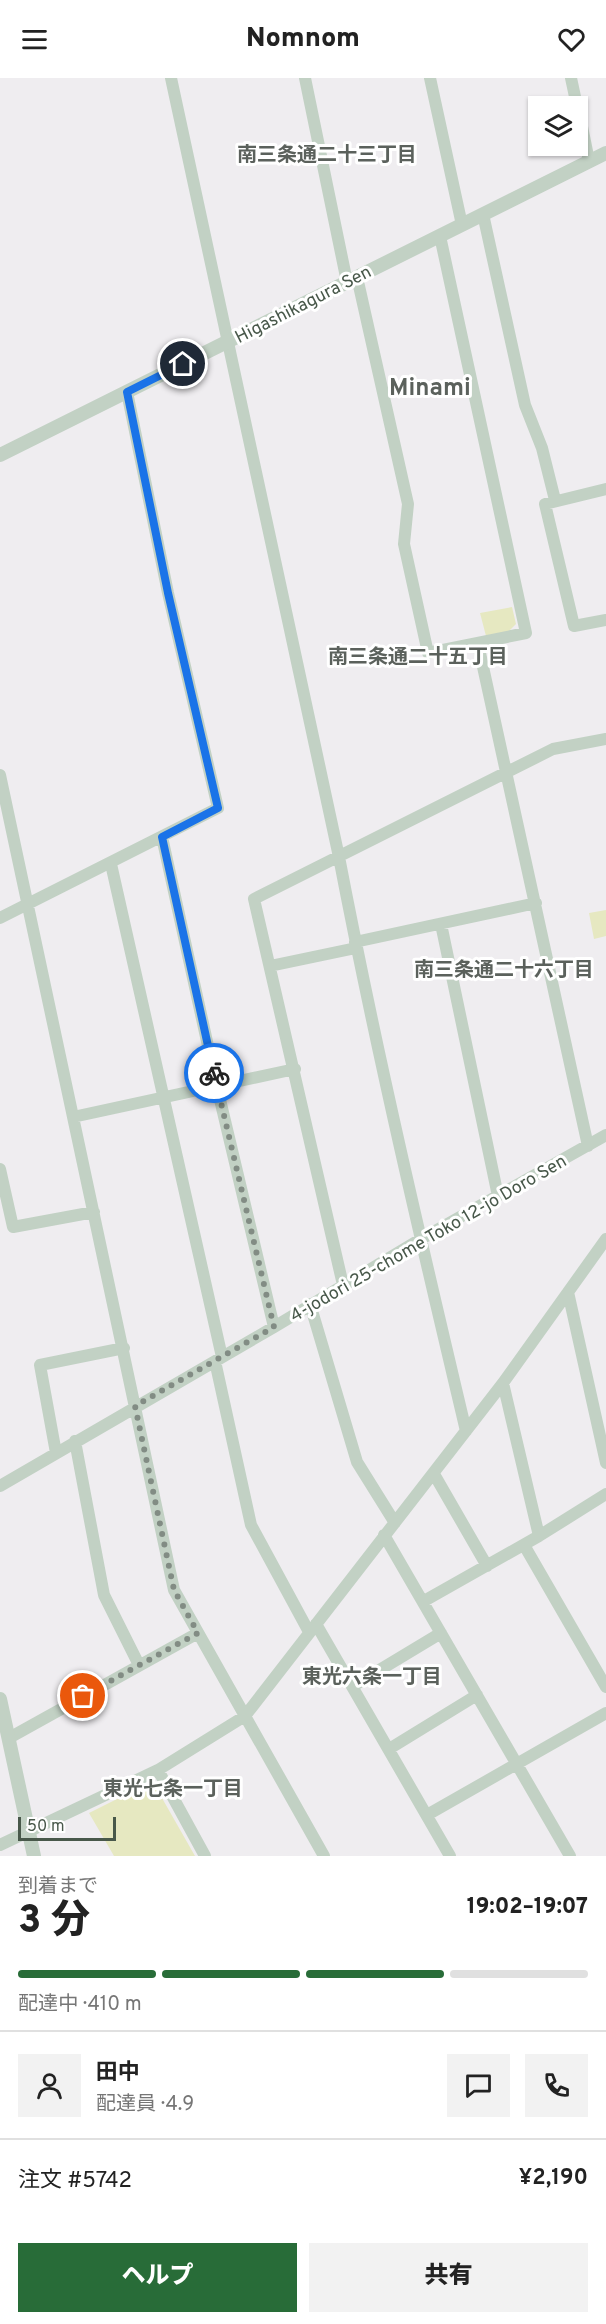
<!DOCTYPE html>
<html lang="ja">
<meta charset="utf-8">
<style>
:root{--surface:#fff;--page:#f2f2f2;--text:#222;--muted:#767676;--line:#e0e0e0;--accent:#286c38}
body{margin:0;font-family:Overpass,"Noto Sans JP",sans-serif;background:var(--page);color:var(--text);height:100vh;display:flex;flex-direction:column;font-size:22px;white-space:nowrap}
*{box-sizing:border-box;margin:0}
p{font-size:20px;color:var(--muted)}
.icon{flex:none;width:33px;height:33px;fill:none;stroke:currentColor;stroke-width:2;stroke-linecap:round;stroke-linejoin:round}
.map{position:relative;height:1778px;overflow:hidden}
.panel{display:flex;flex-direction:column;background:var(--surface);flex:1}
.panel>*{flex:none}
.controls{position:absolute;left:528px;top:18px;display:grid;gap:12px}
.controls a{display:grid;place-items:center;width:60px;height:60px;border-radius:0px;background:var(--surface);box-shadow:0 2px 4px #0004;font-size:30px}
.scale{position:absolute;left:18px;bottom:15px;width:98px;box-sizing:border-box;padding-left:6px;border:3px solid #48584a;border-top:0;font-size:16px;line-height:21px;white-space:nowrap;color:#48584a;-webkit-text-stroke:4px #fff;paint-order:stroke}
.pin{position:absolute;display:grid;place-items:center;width:51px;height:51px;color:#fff;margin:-26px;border:3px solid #fff;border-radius:50%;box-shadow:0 2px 6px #0007}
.courier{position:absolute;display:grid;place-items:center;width:60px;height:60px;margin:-30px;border:4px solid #1a73e8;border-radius:50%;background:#fff;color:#222;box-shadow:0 2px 8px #0007}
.summary em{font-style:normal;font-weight:800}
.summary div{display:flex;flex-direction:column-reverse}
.summary{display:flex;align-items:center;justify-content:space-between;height:102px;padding:0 18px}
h1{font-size:39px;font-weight:800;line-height:45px}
.bar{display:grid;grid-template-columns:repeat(4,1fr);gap:9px 6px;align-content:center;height:72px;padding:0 18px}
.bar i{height:8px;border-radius:4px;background:var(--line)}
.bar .on{background:var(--accent)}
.bar p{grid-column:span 4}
.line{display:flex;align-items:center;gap:15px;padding:0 18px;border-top:2px solid var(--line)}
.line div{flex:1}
.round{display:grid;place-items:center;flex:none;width:63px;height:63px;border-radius:0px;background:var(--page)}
.primary-button{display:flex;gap:12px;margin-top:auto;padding:12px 18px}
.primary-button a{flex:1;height:69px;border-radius:0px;background:var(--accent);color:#fff;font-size:24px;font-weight:800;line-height:69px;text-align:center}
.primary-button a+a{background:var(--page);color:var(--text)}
header{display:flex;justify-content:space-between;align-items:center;height:78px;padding:0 18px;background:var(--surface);font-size:27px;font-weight:800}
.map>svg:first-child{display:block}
</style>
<header><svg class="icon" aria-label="menu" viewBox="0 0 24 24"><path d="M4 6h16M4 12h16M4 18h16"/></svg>Nomnom<svg class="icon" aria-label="heart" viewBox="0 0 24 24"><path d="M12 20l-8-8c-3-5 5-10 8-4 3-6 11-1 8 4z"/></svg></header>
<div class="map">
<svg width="606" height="1778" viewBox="0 0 606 1778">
<rect width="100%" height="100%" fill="#efedf0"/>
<!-- green -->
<path fill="#e6e8c1" d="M512 529 516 546 508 554 486 558 480 535Z
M606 832V858L594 861 589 835Z
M147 1706H154L195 1778H114L89 1735Z"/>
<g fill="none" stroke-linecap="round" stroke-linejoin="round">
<!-- minor -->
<path stroke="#c2d1c4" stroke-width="12" d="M171 0 339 779C376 972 421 1163 466 1353
M305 0 347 204
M430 0 462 147
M571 0 577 28
M578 29 589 83
M483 136 525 327 542 370 555 422
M357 199 408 426 404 466 428 575 526 555 440 158
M606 411 545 426 574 548 606 542
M478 566 588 1068
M0 697 174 1512 324 1778
M162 759 217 1009 274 1249
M111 786 222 1279
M0 840 218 730 168 515 127 314
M441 846 498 1118
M355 864 536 825
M270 888 356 870
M73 1039 295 991
M0 1091 13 1149 94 1134
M343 1207 254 821 553 671 606 661
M568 1214 606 1385
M310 1226 357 1384 395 1445
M215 1283 251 1447 309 1554
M503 1305 539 1458
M75 1363 104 1517 139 1587
M56 1375 40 1287 124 1270
M434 1396 487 1488
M0 1408 274 1249 421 1161 606 1057
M384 1457 570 1778
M524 1467 606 1609
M424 1523 539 1458 606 1416
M316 1546 450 1778
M353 1608 441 1555
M9 1660 198 1555
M389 1671 477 1617
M158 1692 205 1778
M427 1737 606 1635
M0 1767 158 1692 245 1638 503 1305 606 1161"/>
<!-- tertiary -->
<path stroke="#c2d1c4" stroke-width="14" d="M0 377 606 75
M0 1621 34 1778"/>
</g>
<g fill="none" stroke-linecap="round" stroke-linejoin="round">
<!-- done -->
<path stroke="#828c84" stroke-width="6" stroke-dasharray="0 10.8" d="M83 1618 198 1555 174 1512 135 1328 274 1249 214 995"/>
<!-- route -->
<path stroke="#1a73e8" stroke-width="8" d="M183 286 127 314 168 515 218 730 162 759 214 995"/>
</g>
<g text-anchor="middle" stroke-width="6" stroke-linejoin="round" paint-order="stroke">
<!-- street labels -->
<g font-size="18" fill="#48584a" stroke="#fff">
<text transform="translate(303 226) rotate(-27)" y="6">Higashikagura Sen</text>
<text transform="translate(428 1160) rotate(-30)" y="6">4-jodori 25-chome Toko 12-jo Doro Sen</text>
</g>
<!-- neighbourhood labels -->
<g font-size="20" font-weight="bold" fill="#5b615c" stroke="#fff">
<text x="327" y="83">南三条通二十三丁目</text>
<text x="418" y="585">南三条通二十五丁目</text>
<text x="504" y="898">南三条通二十六丁目</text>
<text x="372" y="1605">東光六条一丁目</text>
<text x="173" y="1717">東光七条一丁目</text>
</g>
<!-- district labels -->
<g font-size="24" font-weight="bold" fill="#5b615c" stroke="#fff">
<text x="430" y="317">Minami</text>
</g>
</g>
</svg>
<div class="controls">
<a><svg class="icon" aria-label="layers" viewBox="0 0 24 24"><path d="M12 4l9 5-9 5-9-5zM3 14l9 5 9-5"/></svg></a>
</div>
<div class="scale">50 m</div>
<div class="pin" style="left:83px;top:1618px;background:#ea580c"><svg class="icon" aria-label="bag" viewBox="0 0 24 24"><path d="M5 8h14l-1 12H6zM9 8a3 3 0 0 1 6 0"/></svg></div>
<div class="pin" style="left:183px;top:286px;background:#1f2937"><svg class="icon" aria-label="home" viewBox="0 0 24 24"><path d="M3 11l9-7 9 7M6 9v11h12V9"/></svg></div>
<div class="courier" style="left:214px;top:995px"><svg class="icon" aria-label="bike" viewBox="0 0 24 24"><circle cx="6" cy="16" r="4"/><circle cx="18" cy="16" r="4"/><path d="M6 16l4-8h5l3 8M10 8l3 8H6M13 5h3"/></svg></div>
</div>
<section class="panel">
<div class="summary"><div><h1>3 分</h1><p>到着まで</p></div><em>19:02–19:07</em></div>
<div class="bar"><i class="on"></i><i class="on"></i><i class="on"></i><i></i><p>配達中 · 410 m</p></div>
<div class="line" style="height:108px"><a class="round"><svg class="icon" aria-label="person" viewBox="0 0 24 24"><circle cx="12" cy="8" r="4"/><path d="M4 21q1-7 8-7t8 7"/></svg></a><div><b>田中</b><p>配達員 · 4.9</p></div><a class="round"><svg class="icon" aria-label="chat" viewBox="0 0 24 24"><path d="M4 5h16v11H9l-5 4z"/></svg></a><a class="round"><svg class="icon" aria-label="phone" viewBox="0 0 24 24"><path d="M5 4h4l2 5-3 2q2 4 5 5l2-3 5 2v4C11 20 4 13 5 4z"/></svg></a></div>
<div class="line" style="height:78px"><div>注文 #5742</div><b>¥2,190</b></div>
<div class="primary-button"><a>ヘルプ</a><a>共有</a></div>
</section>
